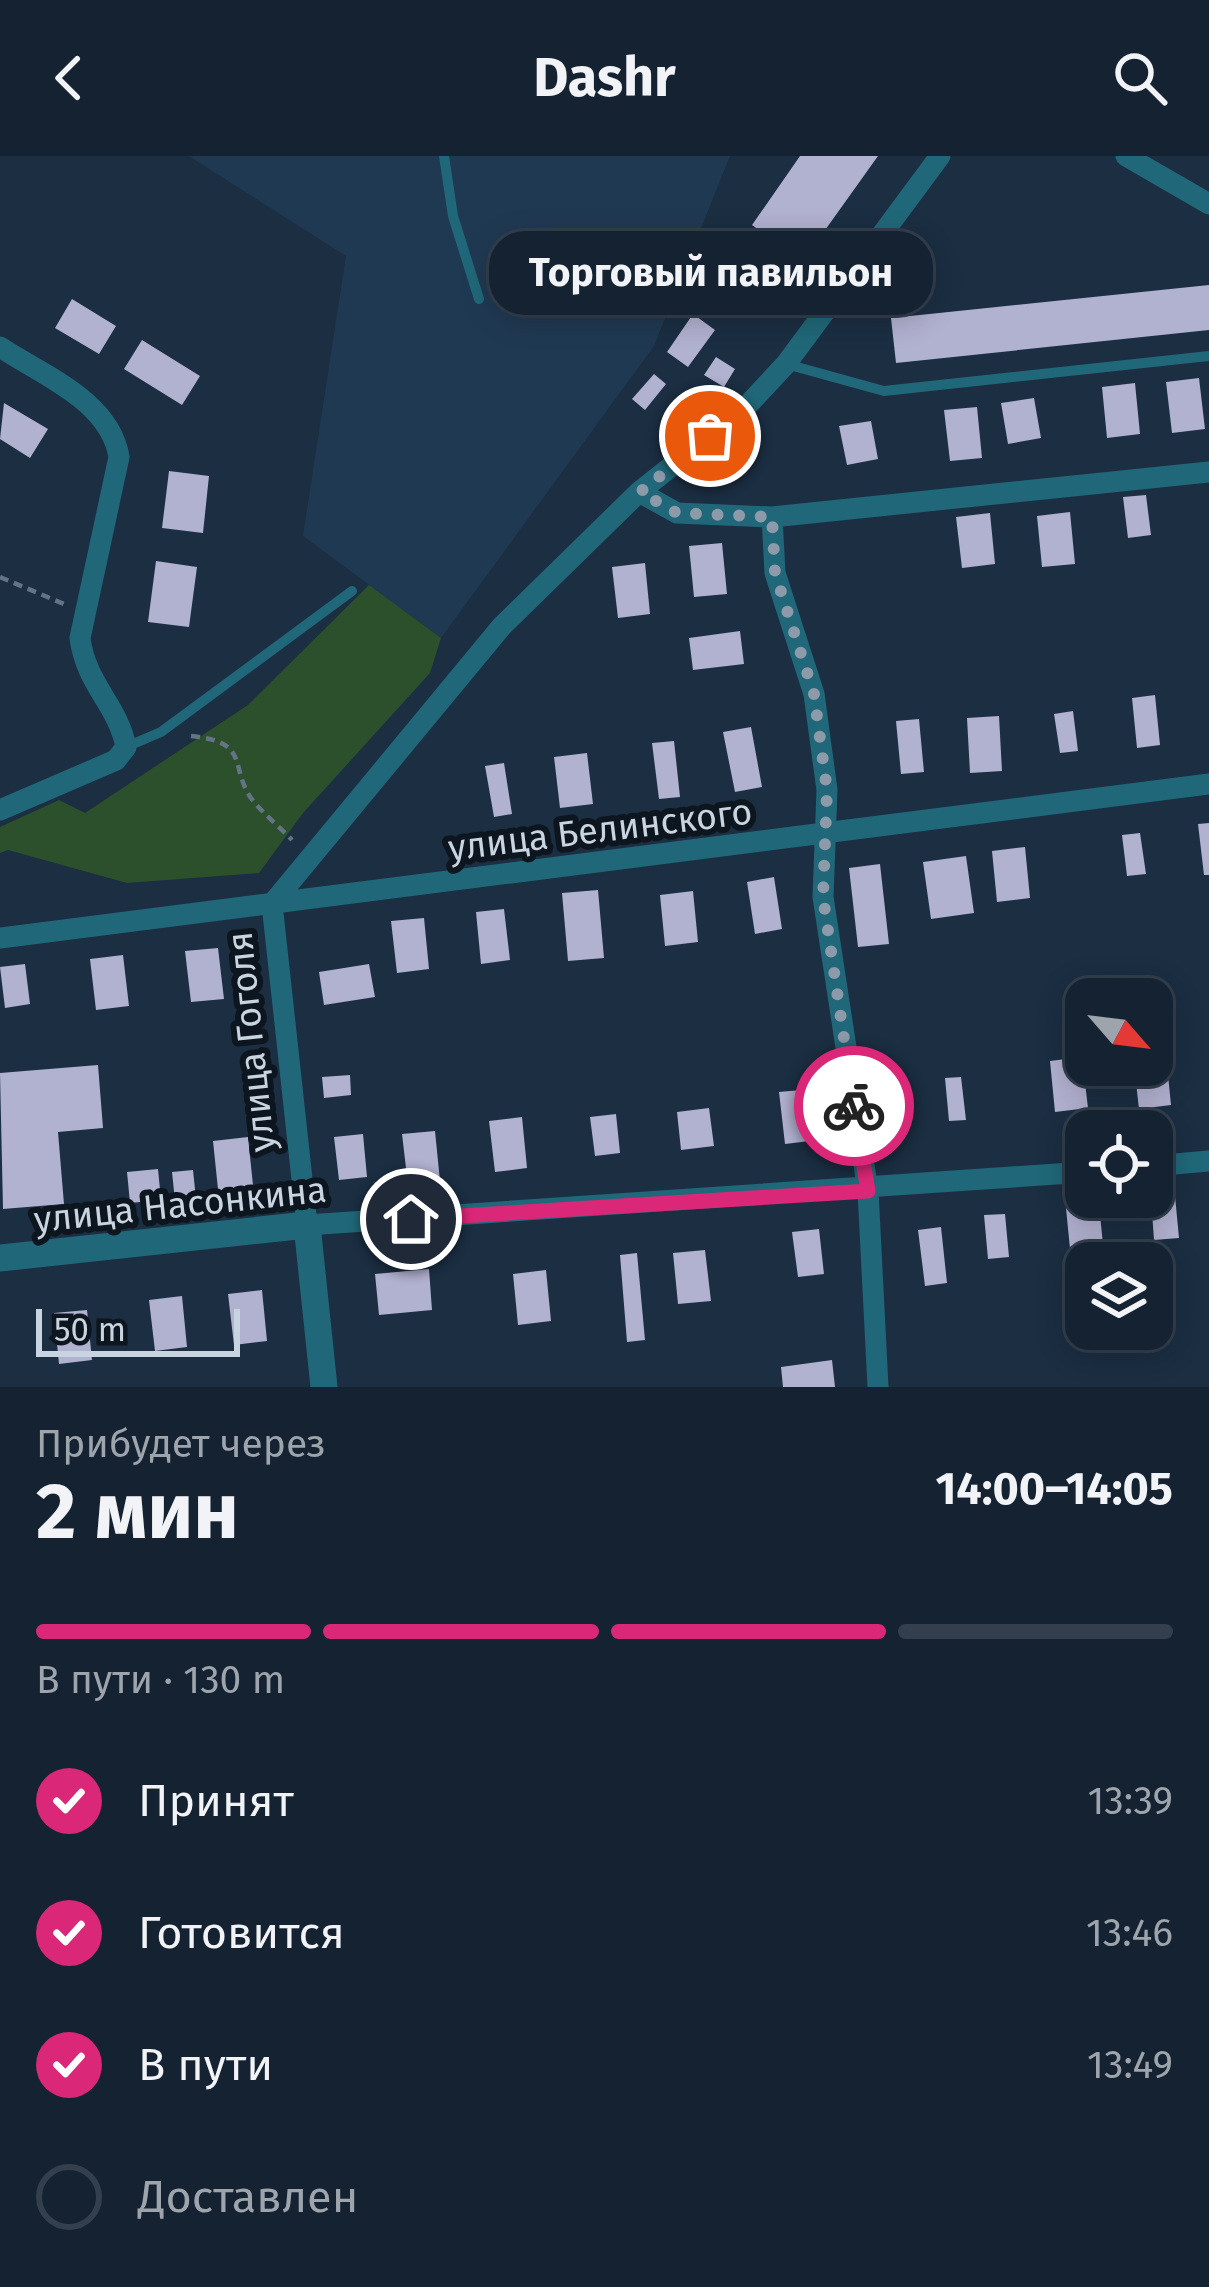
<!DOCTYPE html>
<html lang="ru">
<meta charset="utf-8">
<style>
:root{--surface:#142232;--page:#212f3e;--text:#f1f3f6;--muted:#9da4ac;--line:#333f4d;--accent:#db2777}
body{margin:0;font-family:"Fira Sans",sans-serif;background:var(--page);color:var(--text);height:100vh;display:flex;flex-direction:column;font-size:45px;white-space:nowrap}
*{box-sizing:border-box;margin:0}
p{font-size:39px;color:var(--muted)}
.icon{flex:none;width:66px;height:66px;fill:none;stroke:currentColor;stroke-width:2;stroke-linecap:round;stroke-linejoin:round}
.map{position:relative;height:1231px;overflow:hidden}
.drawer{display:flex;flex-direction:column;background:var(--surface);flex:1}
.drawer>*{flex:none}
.needle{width:78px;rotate:118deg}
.tools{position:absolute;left:1065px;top:822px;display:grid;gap:24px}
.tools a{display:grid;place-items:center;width:108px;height:108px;border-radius:24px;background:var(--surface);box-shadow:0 6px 30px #0003,0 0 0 3px var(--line);font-size:60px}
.scale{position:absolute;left:36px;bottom:30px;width:204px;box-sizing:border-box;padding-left:12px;border:6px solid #c9d4e1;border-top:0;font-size:33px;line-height:42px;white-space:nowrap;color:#c9d4e1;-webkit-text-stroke:9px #0d161f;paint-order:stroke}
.pin{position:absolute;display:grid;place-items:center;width:102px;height:102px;color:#fff;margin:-51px;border:6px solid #fff;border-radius:50%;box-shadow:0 3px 12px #0007}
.courier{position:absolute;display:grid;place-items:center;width:120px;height:120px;margin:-60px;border:9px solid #db2777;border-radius:50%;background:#fff;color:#222;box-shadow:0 3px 15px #0007}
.bubble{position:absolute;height:84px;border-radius:36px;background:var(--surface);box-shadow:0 6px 30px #0003,0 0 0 3px var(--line);font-size:39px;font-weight:700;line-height:84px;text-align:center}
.head em{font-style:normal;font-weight:700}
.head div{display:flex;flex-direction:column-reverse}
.head{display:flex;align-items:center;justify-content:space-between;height:204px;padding:0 36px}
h1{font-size:78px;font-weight:700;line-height:90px}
.bar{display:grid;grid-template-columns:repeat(4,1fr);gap:18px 12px;align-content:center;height:144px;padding:0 36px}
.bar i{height:15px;border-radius:9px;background:var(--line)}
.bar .on{background:var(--accent)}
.bar p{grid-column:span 4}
ol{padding:0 36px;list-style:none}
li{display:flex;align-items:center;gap:36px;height:132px}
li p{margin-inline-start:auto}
li .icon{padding:12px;border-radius:50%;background:var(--accent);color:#fff;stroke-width:4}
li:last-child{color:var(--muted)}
li i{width:66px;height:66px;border:6px solid var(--line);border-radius:50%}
header{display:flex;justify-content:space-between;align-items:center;height:156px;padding:0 36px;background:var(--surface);font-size:54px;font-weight:700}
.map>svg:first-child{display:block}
</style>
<header><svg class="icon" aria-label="back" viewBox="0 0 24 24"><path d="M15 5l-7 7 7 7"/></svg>Dashr<svg class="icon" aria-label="search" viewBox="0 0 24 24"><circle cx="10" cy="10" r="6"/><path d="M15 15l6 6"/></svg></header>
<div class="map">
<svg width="1209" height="1231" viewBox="0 0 1209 1231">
<rect width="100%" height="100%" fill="#1b2e42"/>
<!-- built -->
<path fill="#203952" d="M189 0H730L654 190 441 482 303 380 346 100Z"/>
<!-- green -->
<path fill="#2c502c" d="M369 429 441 482 430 517 303 657 259 717 127 727 8 694 0 697V671L59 644 85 657 248 549Z"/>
<!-- building -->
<path fill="#b1b1d0" d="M800 0H878L803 105 752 69Z
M1209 129V174L896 207 891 162Z
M72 143 116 170 99 198 55 172Z
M693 158 715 174 688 211 667 196Z
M142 184 200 220 182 249 124 213Z
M716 201 735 213 724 231 704 219Z
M654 218 666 228 645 254 632 243Z
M1199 222 1205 273 1172 277 1166 226Z
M1135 227 1140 278 1107 282 1102 231Z
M1034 242 1041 282 1008 288 1001 247Z
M4 247 48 273 30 302 0 283Z
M977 251 982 302 950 305 944 254Z
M871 265 878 303 847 309 839 270Z
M169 315 209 320 203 377 162 372Z
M1146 339 1151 379 1128 382 1123 341Z
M1070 356 1075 408 1042 411 1037 360Z
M990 357 995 408 962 412 956 361Z
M722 387 727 438 694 441 689 390Z
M156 405 197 411 189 471 148 466Z
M645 407 650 458 618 462 612 411Z
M740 475 744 508 693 514 689 482Z
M1155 539 1160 589 1137 592 1132 542Z
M1073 555 1078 595 1060 597 1054 558Z
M999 560 1002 615 970 617 967 562Z
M919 563 924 616 901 618 896 565Z
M751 571 762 631 735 636 723 576Z
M674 585 680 641 659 643 652 587Z
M587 597 593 648 560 652 554 601Z
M504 607 512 658 494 661 485 610Z
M1209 667V719H1204L1198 668Z
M1140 677 1146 718 1127 720 1122 679Z
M1025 691 1030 742 997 746 992 695Z
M966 700 974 757 931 763 923 706Z
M880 708 889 788 858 791 849 712Z
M774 721 782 773 755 778 747 726Z
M598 734 604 802 568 805 562 737Z
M693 735 698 786 665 790 660 739Z
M504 753 510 804 481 808 476 756Z
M424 762 429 813 397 817 391 765Z
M218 792 224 843 191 846 185 795Z
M123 799 129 850 96 854 90 803Z
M25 808 30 848 5 852 0 811Z
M369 808 375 841 324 849 319 816Z
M1166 899 1171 949 1139 953 1134 909H1152V900Z
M1082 901 1088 952 1055 956 1050 905Z
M98 909 103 972 58 976 64 1048 3 1053 0 917Z
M350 919 351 939 324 942 322 921Z
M961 921 966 964 949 965 945 922Z
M812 933 818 984 785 988 779 936Z
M709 952 714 990 681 994 677 956Z
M616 958 620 997 595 1000 590 961Z
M522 961 527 1012 495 1016 489 965Z
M435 975 440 1025 408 1029 402 978Z
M363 978 367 1021 339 1024 334 981Z
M248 981 254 1039 219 1043 213 985Z
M158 1013 161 1044 130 1047 127 1016Z
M193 1014 196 1043 175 1045 172 1016Z
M1175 1040 1179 1082 1154 1084 1151 1042Z
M1099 1048 1104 1099 1071 1103 1066 1052Z
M1005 1058 1009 1101 988 1103 984 1059Z
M941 1071 947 1127 925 1130 918 1074Z
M819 1073 824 1118 798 1121 792 1076Z
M705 1094 711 1145 678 1148 673 1097Z
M637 1097 645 1184 627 1186 620 1099Z
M429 1113 432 1154 379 1159 375 1118Z
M546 1114 551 1165 518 1169 513 1118Z
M262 1134 267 1185 234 1189 228 1138Z
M182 1140 187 1191 155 1195 149 1144Z
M87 1154 92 1204 59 1208 54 1157Z
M832 1204 835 1231H783L781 1211Z"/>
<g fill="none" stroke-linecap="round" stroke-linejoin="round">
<!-- path -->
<path stroke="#657485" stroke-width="4.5" stroke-dasharray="9 6" stroke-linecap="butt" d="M0 421 64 448
M191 580C251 586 229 610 251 642 263 658 279 670 292 684"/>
<!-- service -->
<path stroke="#206879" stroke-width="10" d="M444 0 453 60 479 143
M786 208 884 235 1209 200
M126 591 161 576 352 435"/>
<!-- minor -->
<path stroke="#206879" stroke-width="21" d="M940 0 786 208 745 252 639 336 502 470 272 748 307 1069 1086 1016
M1126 0 1209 48
M0 191C44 220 110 245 119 301L80 482C86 529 118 549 126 591L116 604 0 654
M639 336 677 357 772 361 1209 316
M772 361 775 417 814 538 827 634 823 741 868 1035 878 1231
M0 782 1209 628
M1152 1010 1209 1005"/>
<!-- tertiary -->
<path stroke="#206879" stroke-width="27" d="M0 1102 307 1069 324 1231"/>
</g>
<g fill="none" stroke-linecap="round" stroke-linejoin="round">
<!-- done -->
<path stroke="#8c9aa9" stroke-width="12" stroke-dasharray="0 21.6" d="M710 280 640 336 677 357 772 361 775 417 814 538 827 634 823 741 854 950"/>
<!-- route -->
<path stroke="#db2777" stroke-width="15" d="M411 1063 868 1035 854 950"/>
</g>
<g text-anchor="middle" stroke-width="12" stroke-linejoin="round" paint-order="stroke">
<!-- street labels -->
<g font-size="36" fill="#c9d4e1" stroke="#0d161f">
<text transform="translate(600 673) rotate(-7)" y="13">улица Белинского</text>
<text transform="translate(250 886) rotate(-96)" y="13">улица Гоголя</text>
<text transform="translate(180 1048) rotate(-6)" y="13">улица Насонкина</text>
</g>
</g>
</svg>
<div class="tools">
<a><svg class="needle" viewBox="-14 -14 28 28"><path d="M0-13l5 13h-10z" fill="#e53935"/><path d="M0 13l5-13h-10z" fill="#9da4ac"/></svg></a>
<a><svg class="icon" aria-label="locate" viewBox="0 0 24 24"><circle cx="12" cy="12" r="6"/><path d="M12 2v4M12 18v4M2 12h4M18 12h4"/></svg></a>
<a><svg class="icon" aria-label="layers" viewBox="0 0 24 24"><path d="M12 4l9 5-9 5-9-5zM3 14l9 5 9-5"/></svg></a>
</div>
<div class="scale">50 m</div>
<div class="pin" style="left:710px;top:280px;background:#ea580c"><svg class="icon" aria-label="bag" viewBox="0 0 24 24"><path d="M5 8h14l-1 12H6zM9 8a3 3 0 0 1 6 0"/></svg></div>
<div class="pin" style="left:411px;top:1063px;background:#1f2937"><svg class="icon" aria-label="home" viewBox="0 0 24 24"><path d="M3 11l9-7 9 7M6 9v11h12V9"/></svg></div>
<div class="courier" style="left:854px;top:950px"><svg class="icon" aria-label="bike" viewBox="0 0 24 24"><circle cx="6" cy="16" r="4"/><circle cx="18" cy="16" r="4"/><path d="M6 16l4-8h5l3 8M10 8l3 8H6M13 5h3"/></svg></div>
<div class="bubble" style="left:489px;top:75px;width:444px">Торговый павильон</div>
</div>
<section class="drawer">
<div class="head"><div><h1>2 мин</h1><p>Прибудет через</p></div><em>14:00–14:05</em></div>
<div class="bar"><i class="on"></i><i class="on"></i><i class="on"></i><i></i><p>В пути · 130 m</p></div>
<ol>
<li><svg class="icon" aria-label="check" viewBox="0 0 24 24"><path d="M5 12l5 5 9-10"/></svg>Принят<p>13:39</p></li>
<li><svg class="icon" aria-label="check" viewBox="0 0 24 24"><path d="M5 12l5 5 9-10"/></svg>Готовится<p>13:46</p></li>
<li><svg class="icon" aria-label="check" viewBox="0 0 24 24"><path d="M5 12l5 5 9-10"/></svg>В пути<p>13:49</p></li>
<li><i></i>Доставлен</li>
</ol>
</section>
